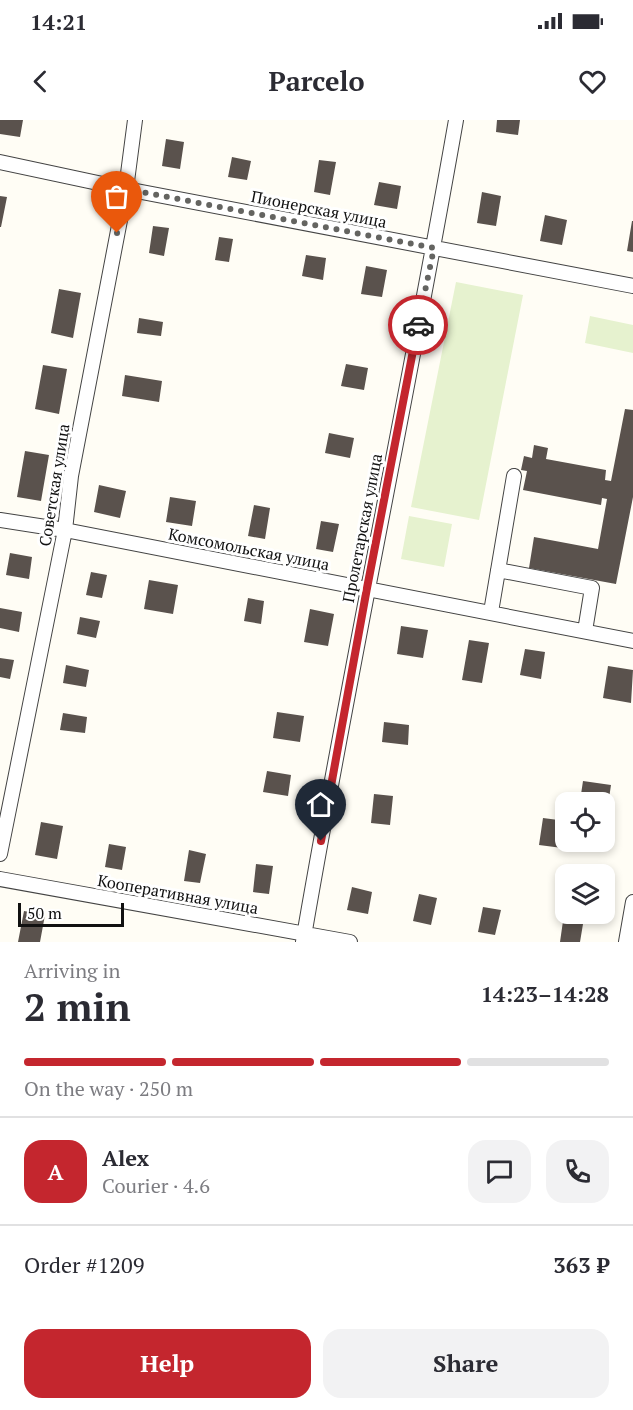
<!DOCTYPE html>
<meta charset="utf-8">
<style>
:root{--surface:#fff;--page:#f2f2f3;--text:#2b2b33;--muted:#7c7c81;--line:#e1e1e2;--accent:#c4262e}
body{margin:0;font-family:"PT Serif",serif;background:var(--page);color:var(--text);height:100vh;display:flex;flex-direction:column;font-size:22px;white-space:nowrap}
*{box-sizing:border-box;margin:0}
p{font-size:20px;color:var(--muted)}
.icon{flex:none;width:33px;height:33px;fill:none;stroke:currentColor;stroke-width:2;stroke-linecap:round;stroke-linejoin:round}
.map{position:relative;height:822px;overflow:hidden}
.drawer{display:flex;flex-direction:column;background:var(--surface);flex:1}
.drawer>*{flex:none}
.fabs{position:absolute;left:555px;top:672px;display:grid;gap:12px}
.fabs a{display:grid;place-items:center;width:60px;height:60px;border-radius:12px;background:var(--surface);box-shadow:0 3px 9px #0003;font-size:30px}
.scale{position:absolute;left:18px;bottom:15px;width:106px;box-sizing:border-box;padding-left:6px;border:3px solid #111;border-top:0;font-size:16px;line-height:21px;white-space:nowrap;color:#111;-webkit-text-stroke:4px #fff;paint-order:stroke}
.pin{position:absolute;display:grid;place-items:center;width:51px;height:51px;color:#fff;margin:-62px -26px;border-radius:50% 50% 50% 0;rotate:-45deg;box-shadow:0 0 6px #0007}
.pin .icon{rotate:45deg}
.courier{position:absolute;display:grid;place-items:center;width:60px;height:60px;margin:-30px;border:4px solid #c4262e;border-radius:50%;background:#fff;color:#222;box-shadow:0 2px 8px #0007}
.overview em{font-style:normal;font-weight:800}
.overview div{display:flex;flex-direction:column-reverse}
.overview{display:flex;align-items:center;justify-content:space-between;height:102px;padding:0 24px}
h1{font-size:39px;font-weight:800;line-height:45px}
.bar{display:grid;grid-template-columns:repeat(4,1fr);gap:9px 6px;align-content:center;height:72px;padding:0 24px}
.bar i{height:8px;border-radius:4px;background:var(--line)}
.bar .current{background:var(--accent)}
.bar p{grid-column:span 4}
.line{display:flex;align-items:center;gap:15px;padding:0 24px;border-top:2px solid var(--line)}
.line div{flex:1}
.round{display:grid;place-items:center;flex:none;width:63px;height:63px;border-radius:18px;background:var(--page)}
.cta{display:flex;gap:12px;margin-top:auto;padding:12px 24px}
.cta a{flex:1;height:69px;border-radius:18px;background:var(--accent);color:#fff;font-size:24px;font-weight:800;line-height:69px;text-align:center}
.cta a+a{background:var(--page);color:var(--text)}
.status{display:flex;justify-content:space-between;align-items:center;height:42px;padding:0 30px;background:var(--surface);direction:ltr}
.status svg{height:16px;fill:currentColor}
header{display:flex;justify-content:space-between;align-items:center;height:78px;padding:0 24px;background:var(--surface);font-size:27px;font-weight:800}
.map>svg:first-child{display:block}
</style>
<div class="status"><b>14:21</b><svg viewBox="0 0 49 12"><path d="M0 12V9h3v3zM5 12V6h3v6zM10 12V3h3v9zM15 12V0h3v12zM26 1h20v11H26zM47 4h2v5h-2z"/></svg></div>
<header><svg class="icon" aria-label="back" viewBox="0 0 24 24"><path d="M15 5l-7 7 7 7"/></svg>Parcelo<svg class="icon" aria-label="heart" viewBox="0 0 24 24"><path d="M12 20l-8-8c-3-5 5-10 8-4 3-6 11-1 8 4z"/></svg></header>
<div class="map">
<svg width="633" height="822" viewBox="0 0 633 822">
<rect width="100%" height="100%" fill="#fffdf5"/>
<!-- pitch -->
<path fill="#e6f2cf" d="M456 162 523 175 479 400 411 387Z
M590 196 633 205V233L585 223Z
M409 396 452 404 444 447 401 439Z"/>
<!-- building -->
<path fill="#5a524d" d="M0 0H23L20 17 0 14Z
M497 0H520L518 15 496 12Z
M166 19 184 22 180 49 162 46Z
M232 37 251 41 247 60 228 57Z
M319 40 336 42 330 75 314 72Z
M379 62 401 66 397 89 374 85Z
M482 72 501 76 496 106 477 103Z
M0 76 7 77 1 107H0Z
M545 95 567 100 562 125 540 121Z
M632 101H633V132L627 131Z
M153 106 169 108 164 136 149 133Z
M219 117 233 119 229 142 215 140Z
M306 135 326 138 323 160 302 156Z
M366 146 387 150 382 177 361 174Z
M59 169 81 173 73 218 51 213Z
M139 198 163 202 161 216 137 213Z
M346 244 368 248 364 270 341 266Z
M43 245 67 249 59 294 35 289Z
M125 255 162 261 159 282 122 276Z
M625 289 633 290V377L616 464 529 448 534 417 598 429 607 379 602 378 601 385 523 370 527 351 521 350 524 336 532 338 534 325 548 328 546 339 606 350 605 360 611 361Z
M329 313 354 318 350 338 325 333Z
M25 331 49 335 41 381 17 377Z
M99 365 126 371 120 398 94 392Z
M170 377 196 381 192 406 166 402Z
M254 385 270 388 265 419 248 416Z
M321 401 339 404 333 432 316 429Z
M10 433 32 437 29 459 6 455Z
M91 452 107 455 102 478 86 475Z
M149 460 178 465 173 494 144 489Z
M248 478 264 481 261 504 244 501Z
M0 488 22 492 19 512 0 508Z
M310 489 334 494 328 526 304 522Z
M80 497 100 501 96 518 77 514Z
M401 506 428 510 423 538 397 534Z
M469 520 489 523 482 563 462 560Z
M525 529 545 532 541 559 520 555Z
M0 538 14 540 10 559 0 557Z
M66 545 89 550 86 567 63 563Z
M608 546 633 550 631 583 603 578Z
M277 592 304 596 300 622 273 618Z
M63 593 87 597 85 613 60 610Z
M384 602 409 605 408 625 382 622Z
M267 651 291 655 288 676 263 672Z
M583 661 611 665 608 685 604 684V682L580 681Z
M374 674 393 676 390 705 371 703Z
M543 698 566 701V722H579L578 730 539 725Z
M41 702 63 706 57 739 35 735Z
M109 724 126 727 122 750 105 747Z
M189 730 206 734 200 763 184 761Z
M256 744 273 746 269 774 253 772Z
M352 767 372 772 368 794 347 790Z
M419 774 437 778 431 805 413 801Z
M483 787 501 790 495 815 478 812Z
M24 791 45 795 40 822H18Z
M563 801 583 804 580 822H560Z"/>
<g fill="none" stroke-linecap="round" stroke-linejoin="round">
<defs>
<path id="minor" d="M0 42 126 69 633 166
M0 400 65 410 633 521
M498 450 592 468 585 511
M491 492 514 356
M0 734 65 410 71 356 126 69 135 0
M0 759 350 822
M303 822C350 547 408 275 456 0
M626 822 633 782"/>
</defs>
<!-- minor casing -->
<use href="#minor" stroke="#444" stroke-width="16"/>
<!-- minor -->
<use href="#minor" stroke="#fff" stroke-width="14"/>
</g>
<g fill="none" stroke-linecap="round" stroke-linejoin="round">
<!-- done -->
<path stroke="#646461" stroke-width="6" stroke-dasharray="0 10.8" d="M117 113 126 69 434 128 418 205"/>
<!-- route -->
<path stroke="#c4262e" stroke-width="8" d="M321 721 367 468 418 205"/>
</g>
<g text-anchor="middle" stroke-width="6" stroke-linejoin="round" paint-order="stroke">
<!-- street labels -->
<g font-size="16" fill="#111" stroke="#fff">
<text transform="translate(319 89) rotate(11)" y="6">Пионерская улица</text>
<text transform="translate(54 365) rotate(-81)" y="6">Советская улица</text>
<text transform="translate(362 408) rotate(-79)" y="6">Пролетарская улица</text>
<text transform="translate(249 429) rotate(11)" y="6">Комсомольская улица</text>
<text transform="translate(178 774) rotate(10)" y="6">Кооперативная улица</text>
</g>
</g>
</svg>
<div class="fabs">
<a><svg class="icon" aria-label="locate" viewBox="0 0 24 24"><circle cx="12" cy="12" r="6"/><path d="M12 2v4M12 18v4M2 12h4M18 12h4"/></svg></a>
<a><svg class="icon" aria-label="layers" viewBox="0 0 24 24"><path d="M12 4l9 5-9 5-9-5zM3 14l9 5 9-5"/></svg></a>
</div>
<div class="scale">50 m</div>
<div class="pin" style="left:117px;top:113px;background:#ea580c"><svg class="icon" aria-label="bag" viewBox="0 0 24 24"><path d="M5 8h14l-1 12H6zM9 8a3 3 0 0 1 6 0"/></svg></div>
<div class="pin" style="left:321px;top:721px;background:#1f2937"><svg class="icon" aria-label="home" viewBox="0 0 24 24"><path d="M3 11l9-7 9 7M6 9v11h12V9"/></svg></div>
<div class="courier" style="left:418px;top:205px"><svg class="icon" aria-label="car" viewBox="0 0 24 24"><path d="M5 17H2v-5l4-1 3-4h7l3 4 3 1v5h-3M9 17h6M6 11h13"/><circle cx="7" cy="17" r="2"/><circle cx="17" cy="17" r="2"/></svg></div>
</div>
<section class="drawer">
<div class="overview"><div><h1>2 min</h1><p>Arriving in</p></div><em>14:23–14:28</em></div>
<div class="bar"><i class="current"></i><i class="current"></i><i class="current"></i><i></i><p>On the way · 250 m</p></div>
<div class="line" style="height:108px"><b class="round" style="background:var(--accent);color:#fff">A</b><div><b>Alex</b><p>Courier · 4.6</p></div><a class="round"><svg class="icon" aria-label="chat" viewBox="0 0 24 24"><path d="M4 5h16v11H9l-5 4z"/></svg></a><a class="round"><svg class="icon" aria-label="phone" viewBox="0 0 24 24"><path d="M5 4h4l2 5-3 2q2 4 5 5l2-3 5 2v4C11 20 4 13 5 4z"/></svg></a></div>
<div class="line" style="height:78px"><div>Order #1209</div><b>363 ₽</b></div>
<div class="cta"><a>Help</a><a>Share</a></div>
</section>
